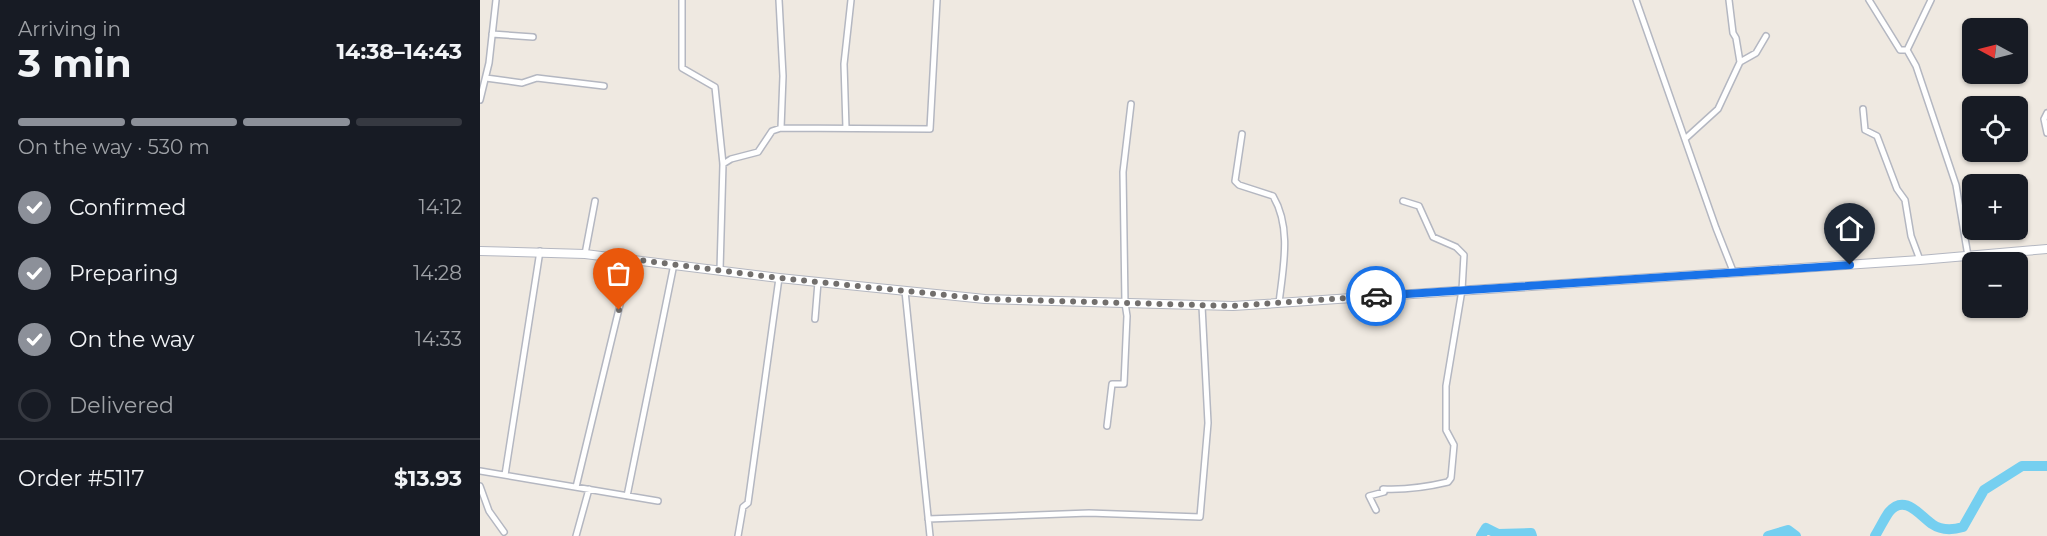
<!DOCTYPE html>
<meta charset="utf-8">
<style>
:root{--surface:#171b24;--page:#242831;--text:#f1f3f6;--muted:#9ea1a6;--line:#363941;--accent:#8c9099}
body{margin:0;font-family:Montserrat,sans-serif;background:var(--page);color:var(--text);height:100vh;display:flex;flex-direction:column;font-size:22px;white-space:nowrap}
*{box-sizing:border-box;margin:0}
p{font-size:20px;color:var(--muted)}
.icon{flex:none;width:33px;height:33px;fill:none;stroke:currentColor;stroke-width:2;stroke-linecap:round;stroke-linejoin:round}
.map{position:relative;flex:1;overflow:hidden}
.drawer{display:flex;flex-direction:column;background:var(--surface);width:480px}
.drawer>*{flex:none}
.needle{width:39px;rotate:277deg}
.buttons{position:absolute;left:1482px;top:18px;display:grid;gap:12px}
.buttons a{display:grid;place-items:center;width:66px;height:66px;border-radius:9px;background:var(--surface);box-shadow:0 2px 4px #0004;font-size:30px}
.pin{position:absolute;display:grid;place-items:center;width:51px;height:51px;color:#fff;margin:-62px -26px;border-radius:50% 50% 50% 0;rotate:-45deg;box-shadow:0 0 6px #0007}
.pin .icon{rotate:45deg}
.courier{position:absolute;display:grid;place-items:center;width:60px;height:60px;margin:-30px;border:4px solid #1a73e8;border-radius:50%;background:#fff;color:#222;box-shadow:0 2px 8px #0007}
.head em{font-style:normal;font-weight:700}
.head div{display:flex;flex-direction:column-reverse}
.head{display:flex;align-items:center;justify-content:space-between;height:102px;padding:0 18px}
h1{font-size:39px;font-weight:700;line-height:45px}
.bar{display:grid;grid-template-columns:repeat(4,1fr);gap:9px 6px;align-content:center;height:72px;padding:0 18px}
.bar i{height:8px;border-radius:4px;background:var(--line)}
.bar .selected{background:var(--accent)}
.bar p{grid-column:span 4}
.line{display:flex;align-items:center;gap:15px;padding:0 18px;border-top:2px solid var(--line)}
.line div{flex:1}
ol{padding:0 18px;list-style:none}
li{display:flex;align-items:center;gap:18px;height:66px}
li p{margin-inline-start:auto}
li .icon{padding:6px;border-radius:50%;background:var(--accent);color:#fff;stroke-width:4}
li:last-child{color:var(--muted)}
li i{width:33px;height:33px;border:3px solid var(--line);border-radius:50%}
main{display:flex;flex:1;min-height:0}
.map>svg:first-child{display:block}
</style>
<main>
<section class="drawer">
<div class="head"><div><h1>3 min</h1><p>Arriving in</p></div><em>14:38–14:43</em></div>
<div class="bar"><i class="selected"></i><i class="selected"></i><i class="selected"></i><i></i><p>On the way · 530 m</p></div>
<ol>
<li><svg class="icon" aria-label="check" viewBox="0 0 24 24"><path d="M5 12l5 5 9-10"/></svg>Confirmed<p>14:12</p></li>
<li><svg class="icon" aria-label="check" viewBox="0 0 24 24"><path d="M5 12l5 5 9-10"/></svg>Preparing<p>14:28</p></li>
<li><svg class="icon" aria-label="check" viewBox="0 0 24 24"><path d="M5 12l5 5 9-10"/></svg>On the way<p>14:33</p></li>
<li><i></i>Delivered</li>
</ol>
<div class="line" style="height:78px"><div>Order #5117</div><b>$13.93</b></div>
</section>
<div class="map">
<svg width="1567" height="536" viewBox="0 0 1567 536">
<rect width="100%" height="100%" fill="#efe9e1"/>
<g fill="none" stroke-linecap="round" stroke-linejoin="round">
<!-- river -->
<path stroke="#75cff0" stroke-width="10" d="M1001 536 1006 528 1018 534 1051 533 1052 536
M1288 536 1308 530 1316 536
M1395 536C1400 528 1404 519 1409 512 1425 493 1440 516 1452 524 1462 531 1473 530 1483 527L1504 490 1542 466H1567"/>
<defs>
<path id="street" d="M202 0V68L235 87 243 164 240 270
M299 0 303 76 301 128
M1156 0 1236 228 1253 271
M1249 0 1253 33 1256 38 1260 62
M1389 0 1420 50H1427
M1451 0 1427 50 1436 66 1476 185 1488 256
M12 34 53 37
M6 78 42 83 57 78 124 86
M0 100 9 63 16 0
M1383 109 1385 130 1397 136 1417 189 1425 200 1431 236 1440 260
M1567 113 1564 119 1567 133
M366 128 364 64 371 0
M762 134 755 181 759 185 793 196C812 228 803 268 799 303
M1205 139 1238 109 1260 62 1276 53 1286 36
M243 164 251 159 278 152 292 131 301 128 450 129 457 0
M105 254 115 201
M425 291 450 536
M335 319 338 282
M627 426 632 384H644L647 316 645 303 643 172 651 104
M0 471 178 501
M25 475 60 251
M0 486 9 511 24 532
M96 487 151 259
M147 496 194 264
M896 510 889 496 904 492 903 489C925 490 947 487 968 482L971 478 974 445 966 430V386L982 290 984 255 976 247 953 237 939 206 923 201
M448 519 609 513 720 517 728 423 722 306
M96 536 109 489
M258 536 263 507 268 503 299 278"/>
<path id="secondary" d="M0 251 105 254 299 278 505 299 753 306 1440 260 1567 249"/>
</defs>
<!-- street casing -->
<use href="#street" stroke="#b4b7c1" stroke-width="8"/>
<!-- secondary casing -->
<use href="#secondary" stroke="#b4b7c1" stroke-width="10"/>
<!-- street -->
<use href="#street" stroke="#fff" stroke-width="5"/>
<!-- secondary -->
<use href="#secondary" stroke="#fff" stroke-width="8"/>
</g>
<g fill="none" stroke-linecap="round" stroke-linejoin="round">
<!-- done -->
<path stroke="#726f6d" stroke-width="6" stroke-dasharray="0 10.8" d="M139 310 151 259 299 278 505 299 753 306 896 296"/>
<!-- route -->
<path stroke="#1a73e8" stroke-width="8" d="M896 296 1370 265"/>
</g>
</svg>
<div class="buttons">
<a><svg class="needle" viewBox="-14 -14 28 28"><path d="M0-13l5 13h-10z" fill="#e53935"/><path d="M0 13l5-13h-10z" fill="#9ea1a6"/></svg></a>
<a><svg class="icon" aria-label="locate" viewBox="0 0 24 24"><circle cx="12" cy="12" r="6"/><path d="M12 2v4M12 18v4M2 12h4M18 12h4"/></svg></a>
<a>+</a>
<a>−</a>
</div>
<div class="pin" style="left:139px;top:310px;background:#ea580c"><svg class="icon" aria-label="bag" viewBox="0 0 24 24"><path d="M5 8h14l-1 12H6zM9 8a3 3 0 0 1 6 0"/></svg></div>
<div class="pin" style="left:1370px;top:265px;background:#1f2937"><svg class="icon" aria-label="home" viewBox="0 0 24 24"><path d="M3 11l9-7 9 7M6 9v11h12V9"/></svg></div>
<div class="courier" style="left:896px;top:296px"><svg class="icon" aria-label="car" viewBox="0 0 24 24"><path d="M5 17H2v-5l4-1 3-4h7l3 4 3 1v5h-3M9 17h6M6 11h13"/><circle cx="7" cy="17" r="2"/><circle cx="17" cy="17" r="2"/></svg></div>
</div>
</main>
